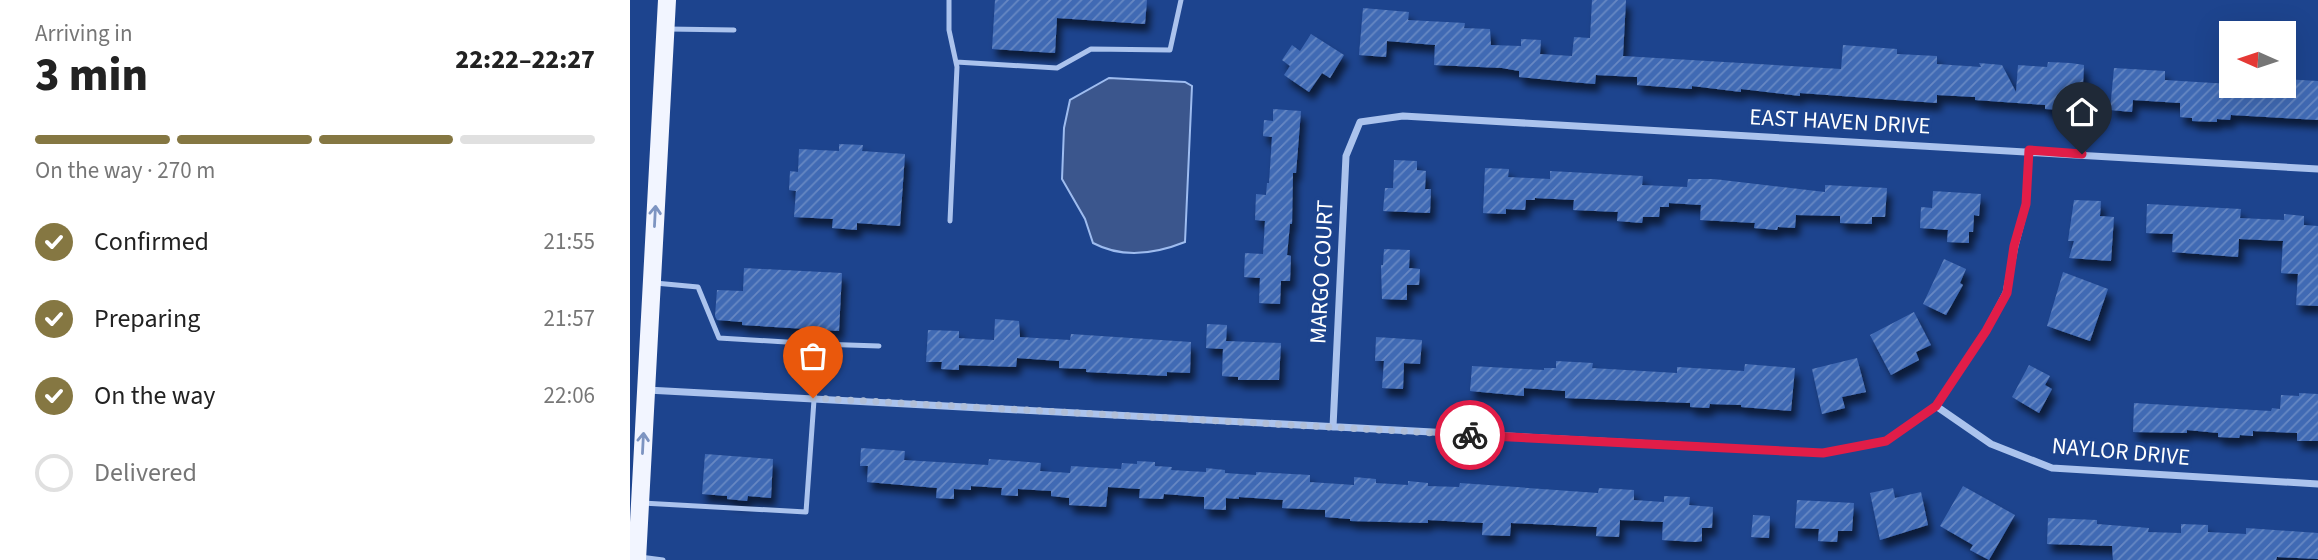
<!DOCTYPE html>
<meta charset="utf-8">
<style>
:root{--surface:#fff;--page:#f6f6f6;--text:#222;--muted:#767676;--line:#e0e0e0;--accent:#857742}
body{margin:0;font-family:"Source Sans 3",sans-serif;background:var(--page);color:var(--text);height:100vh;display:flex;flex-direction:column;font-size:26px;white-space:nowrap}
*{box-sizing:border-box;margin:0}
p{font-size:23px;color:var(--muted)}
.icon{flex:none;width:38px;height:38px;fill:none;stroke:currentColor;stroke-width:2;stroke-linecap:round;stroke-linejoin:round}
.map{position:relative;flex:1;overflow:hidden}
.panel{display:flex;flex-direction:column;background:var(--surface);width:630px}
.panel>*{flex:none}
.needle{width:46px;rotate:273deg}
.controls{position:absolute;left:1589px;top:21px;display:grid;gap:14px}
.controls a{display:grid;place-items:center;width:77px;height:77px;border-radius:0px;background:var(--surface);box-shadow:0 7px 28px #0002;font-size:35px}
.pin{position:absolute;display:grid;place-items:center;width:60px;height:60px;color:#fff;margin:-72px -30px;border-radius:50% 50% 50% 0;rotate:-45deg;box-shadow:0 0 7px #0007}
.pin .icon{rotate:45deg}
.courier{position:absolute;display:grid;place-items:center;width:70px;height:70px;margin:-35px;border:5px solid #e11d48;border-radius:50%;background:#fff;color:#222;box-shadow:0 2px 9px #0007}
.head em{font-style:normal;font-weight:800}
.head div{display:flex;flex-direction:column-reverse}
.head{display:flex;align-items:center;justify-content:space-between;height:119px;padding:0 35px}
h1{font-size:46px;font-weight:800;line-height:52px}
.bar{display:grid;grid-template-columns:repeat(4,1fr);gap:10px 7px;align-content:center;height:84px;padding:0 35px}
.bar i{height:9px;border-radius:5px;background:var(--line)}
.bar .active{background:var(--accent)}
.bar p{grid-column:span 4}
ol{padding:0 35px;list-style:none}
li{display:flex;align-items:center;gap:21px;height:77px}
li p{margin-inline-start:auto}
li .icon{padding:7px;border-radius:50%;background:var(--accent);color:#fff;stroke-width:4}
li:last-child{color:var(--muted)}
li i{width:38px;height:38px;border:4px solid var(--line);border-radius:50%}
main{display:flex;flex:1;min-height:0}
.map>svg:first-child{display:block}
</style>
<main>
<section class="panel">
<div class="head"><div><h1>3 min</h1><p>Arriving in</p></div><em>22:22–22:27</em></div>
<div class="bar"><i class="active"></i><i class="active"></i><i class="active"></i><i></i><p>On the way · 270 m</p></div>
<ol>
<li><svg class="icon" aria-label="check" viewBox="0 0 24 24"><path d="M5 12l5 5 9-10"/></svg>Confirmed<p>21:55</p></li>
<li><svg class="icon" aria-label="check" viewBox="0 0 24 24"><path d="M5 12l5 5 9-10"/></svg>Preparing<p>21:57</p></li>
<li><svg class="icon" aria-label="check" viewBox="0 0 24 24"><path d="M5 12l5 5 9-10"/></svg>On the way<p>22:06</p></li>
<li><i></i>Delivered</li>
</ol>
</section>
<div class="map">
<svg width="1688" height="560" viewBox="0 0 1688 560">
<defs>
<pattern id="building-hatch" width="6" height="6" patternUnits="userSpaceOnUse" patternTransform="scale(1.75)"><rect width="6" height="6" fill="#416ab4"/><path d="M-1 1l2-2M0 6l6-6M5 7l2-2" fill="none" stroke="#6788c3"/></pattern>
<filter id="shadow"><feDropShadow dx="4.5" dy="8" stdDeviation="3.5" flood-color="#0009"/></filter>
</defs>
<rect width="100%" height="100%" fill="#1d448e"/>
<!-- water -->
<path fill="#3b568d" stroke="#9ebcef" stroke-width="2" d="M479 78 555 82 562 86 555 242C525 254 493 259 463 243L455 219 432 179 434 128 440 100Z"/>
<!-- building -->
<path fill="url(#building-hatch)" filter="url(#shadow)" d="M365 0H517L515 24 427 18 425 53 362 49Z
M962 0H996L993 56 1211 69 1213 45 1267 49V54L1307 56V64L1351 67 1349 63 1372 65 1386 92 1388 65 1417 67 1418 62 1441 63 1454 65 1452 104 1449 103V111L1415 109V105L1345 100V97L1307 95V103L1170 93V96L1111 89V92L1062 86V89L1007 85V77L966 75 965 84 941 82 889 77V71L872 68 804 65 805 45 757 41 756 57 729 55 733 8 779 12 778 20 835 23 834 28 860 29 861 45 891 46V39L911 40 910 54 942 56 944 37 960 38Z
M681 34 714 55 700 78 692 73 679 92 654 75 660 66 652 60 662 45 670 51Z
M1484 68 1535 71V80L1600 84V87L1632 90V86H1654V79L1688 81V120L1601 115 1600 120 1587 119V122L1562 121V118L1550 117V103L1503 100 1502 112 1480 110Z
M643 109 671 111 666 173H663L662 224H660L657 255 661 256 660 281H651L650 304 629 303 630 278 614 277 615 253 633 254 635 221 625 220 626 194 636 195 637 183H639L642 137 633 136 634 120 643 121Z
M209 144 233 145 232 151 275 154 270 226 227 223V230L202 228 203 219 164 217 166 191 159 190 160 171 168 172 169 149 209 151Z
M764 160 787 161V170L796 171 795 189H801L800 213 753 211 755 188H763Z
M855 168 879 169 878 177 920 179V171L1013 176 1012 185 1057 187 1058 179H1084L1195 192V185L1257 188 1255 217H1242V224L1210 223V216L1166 215 1165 228 1148 227 1147 230 1124 228 1125 223 1070 220 1071 205 1039 203V207H1030L1029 217H1013L1012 223 987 221 988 212 943 210 944 200 905 198V200H896L895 210 876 209V214L853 213Z
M1303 191 1351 194 1349 216 1344 215 1343 232H1339V243L1317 242 1318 230 1290 228 1291 207 1302 208Z
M1444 200 1471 201 1470 216 1484 217 1481 261 1439 258 1444 241H1438Z
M1517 204 1611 209 1610 218 1654 220V214L1674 216V225L1688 226V306L1666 305 1668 274 1651 273 1653 241 1609 239 1608 257 1542 252 1543 234 1516 233Z
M754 249 780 250 779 268 790 269 789 285H777V300L752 299 751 265H753Z
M1314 259 1336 269 1330 283 1333 285 1316 315 1293 304Z
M114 268 212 273 209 331 112 325V322L87 320 85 316 87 290 113 291Z
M1433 272 1478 289 1460 341 1417 326Z
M1284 312 1301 345 1286 352 1289 360 1261 375 1240 335Z
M365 319 389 321 390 337 440 340 441 334 561 342 560 373 537 372V376L456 372V369L429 368V361L387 358 386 367 329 365V370L311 369 312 362H296L298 330 329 331V338L364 340Z
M577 324 597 325 596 341 651 343 649 380H608V377L592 376 593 349 576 348Z
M746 337 792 340 790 364 774 363 773 389 752 388 754 361H745Z
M1227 358 1236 392 1212 397 1215 408 1192 414 1182 369Z
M926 361 963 363 962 368 1047 373V367L1114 371 1115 364 1165 368 1161 411 1111 407V405L1080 404 1079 408 1060 407V403L935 398V391L894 388V396L840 391 842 366 914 370V368H926Z
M1399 365 1420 376 1415 385 1422 389 1409 413 1382 397Z
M1669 393 1688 394V441H1667V433L1623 431V436L1610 435 1609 438 1588 437V433L1557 430V433L1503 432 1504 403 1641 411 1642 408 1650 409 1651 395 1669 396Z
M231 448 275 451 274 460 358 465 359 459 411 463 410 471 440 473 441 466 491 469 492 463 507 464V461L525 462V466L542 467 541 470 576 472V468L595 470V473L626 475V472L680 475V482L724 485V477L746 479V483L778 485V481L798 483V486L829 487 830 483 968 493 969 488 1004 490V500L1034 502V496L1060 497 1059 505 1083 507 1082 528H1072V541L1066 542 1032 540 1033 522 990 520 989 537 966 536 967 527 881 523 880 536 852 535 853 523 798 520V523L720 521V519L695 517V510L652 508 653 500 609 497V499L596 498V510L574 509V497L534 494 533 499 509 498 510 489 478 487 476 507 439 505V498L421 496V491L388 489V496L371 495 372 488 341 486V490L324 489V499L306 498 307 488 237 482 238 466H230Z
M75 454 143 459 141 498 118 496 117 501 97 499V496L72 494Z
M1333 486 1385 515 1359 560 1340 550 1343 545 1310 526Z
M1263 488 1265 498 1291 492 1298 525 1250 540 1240 493Z
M1167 500 1224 503 1222 531H1208L1207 542 1188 541 1189 529 1165 528Z
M1123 515 1140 516 1139 538 1121 537Z
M1418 518 1467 520V524L1519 528 1518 532 1551 533V524L1578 525V532L1616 534V528L1688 533V559L1647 557 1646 560H1483L1482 546 1417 544Z"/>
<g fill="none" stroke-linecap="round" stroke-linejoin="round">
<!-- service -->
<path stroke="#abc3ed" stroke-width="5" d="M319 0V30L327 67 320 221
M38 29 104 30
M326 62 427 68 461 49 540 50 551 0
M188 344 249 346
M12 503 176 512 188 344 89 338 68 287 25 283
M10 557 33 560"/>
<!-- minor -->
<path stroke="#abc3ed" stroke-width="7" d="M17 390 1193 453 1256 441 1306 406 1356 331 1376 293 1385 246 1396 204 1399 150
M1306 406 1361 444 1422 468 1688 484
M703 427 716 156 730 122 773 116 1688 169"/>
<!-- primary -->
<path stroke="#f2f5ff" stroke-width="18" d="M7 560 37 0"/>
</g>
<!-- one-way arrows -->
<defs><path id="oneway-shaft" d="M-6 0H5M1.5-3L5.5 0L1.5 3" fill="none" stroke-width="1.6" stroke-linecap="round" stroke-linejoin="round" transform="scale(1.75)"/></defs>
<g stroke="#7d94c1">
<use href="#oneway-shaft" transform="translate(25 216) rotate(-87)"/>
<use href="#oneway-shaft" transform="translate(13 443) rotate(-87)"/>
</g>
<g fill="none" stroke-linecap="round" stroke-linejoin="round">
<!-- done -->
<path stroke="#b0bed7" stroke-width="7" stroke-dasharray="0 12.6" d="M183 398 840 435"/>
<!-- route -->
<path stroke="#e11d48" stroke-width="9" d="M840 435 1193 453 1256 441 1306 406 1356 331 1377 293 1384 246 1396 204 1399 150 1452 154"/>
</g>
<g text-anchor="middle" stroke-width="7" stroke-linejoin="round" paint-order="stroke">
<!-- street labels -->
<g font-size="23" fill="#fff" stroke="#1d448e">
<text transform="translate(1210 121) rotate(3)" y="8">EAST HAVEN DRIVE</text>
<text transform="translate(691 272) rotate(-87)" y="8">MARGO COURT</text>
<text transform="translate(1491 451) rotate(5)" y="8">NAYLOR DRIVE</text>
</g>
</g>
</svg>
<div class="controls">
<a><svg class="needle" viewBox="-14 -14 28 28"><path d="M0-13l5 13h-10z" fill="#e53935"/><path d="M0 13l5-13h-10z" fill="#767676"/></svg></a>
</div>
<div class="pin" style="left:183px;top:398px;background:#ea580c"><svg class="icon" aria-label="bag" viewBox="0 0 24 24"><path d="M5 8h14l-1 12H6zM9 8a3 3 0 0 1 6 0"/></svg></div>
<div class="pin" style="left:1452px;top:154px;background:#1f2937"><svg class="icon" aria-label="home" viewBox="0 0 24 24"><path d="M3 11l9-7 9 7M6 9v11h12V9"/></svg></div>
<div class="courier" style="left:840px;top:435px"><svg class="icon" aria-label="bike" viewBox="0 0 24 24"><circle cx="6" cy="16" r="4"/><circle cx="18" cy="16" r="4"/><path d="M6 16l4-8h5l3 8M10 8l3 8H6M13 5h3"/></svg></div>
</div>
</main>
